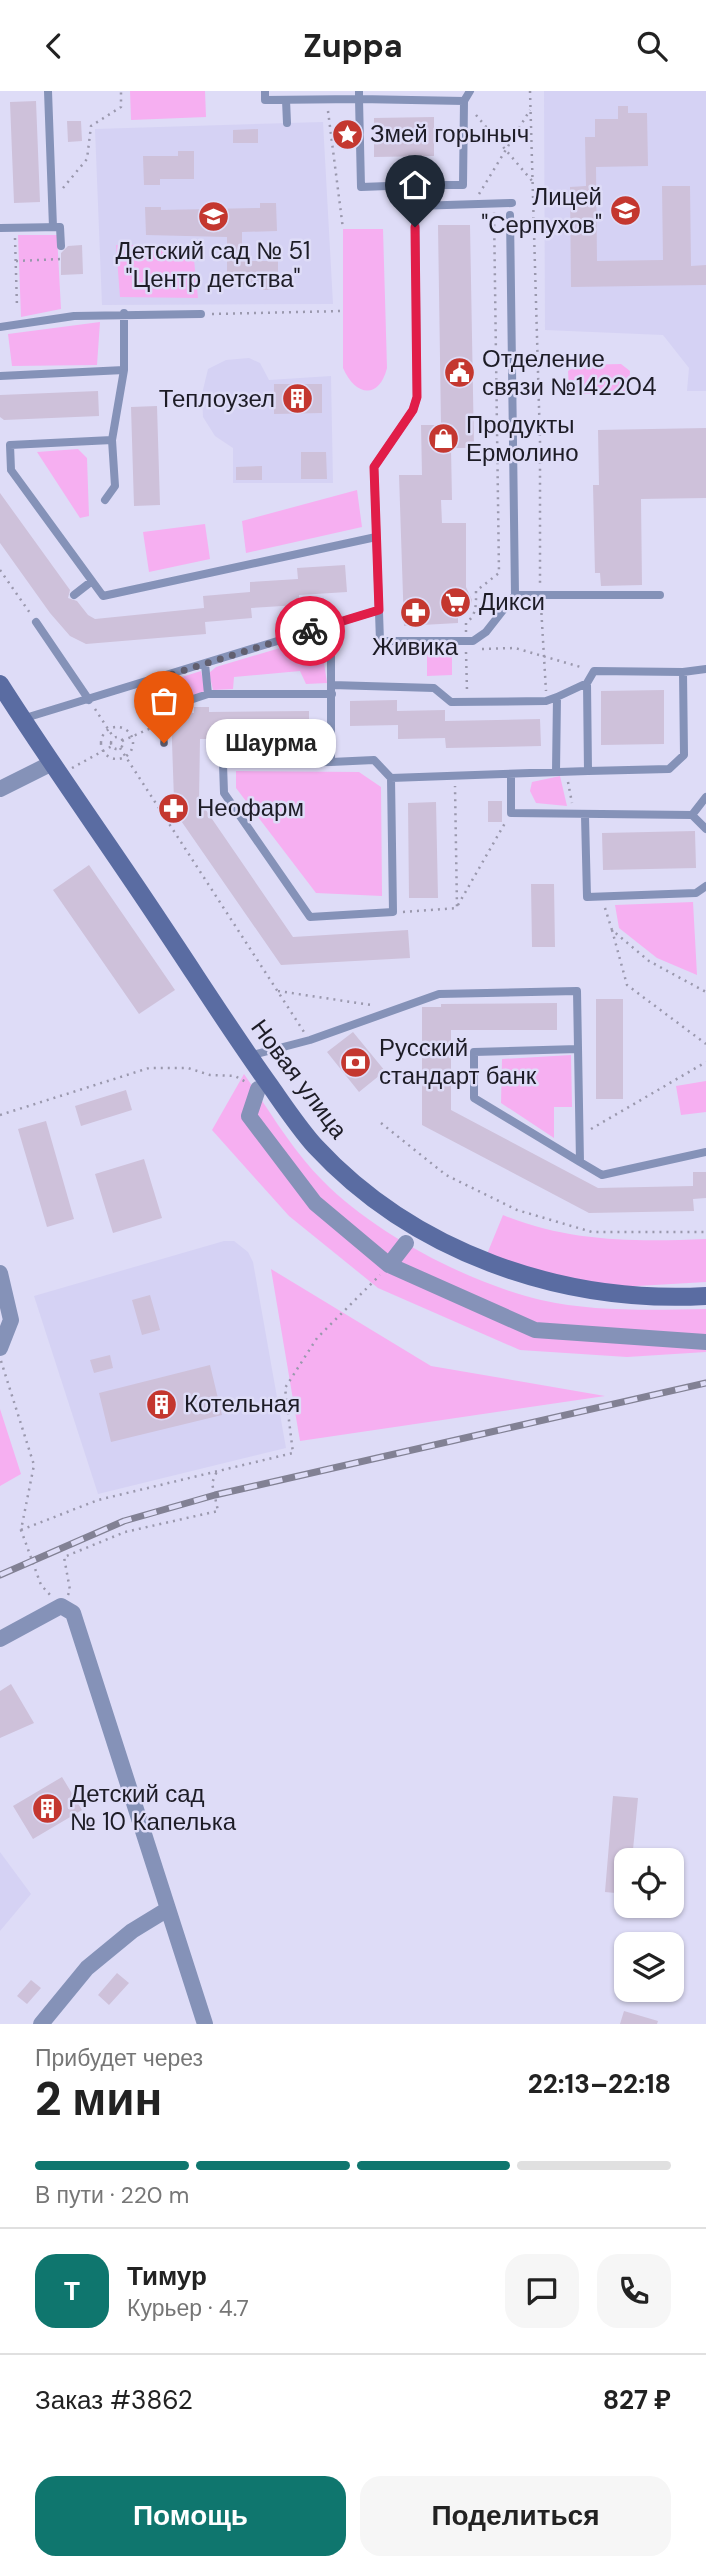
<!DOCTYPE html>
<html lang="ru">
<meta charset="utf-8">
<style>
:root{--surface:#fff;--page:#f6f6f6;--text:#222;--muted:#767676;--line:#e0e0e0;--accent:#0f766e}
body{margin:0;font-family:"DM Sans",sans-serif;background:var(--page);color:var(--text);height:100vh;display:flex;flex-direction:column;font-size:26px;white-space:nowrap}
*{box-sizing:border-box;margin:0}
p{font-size:23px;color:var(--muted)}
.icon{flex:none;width:38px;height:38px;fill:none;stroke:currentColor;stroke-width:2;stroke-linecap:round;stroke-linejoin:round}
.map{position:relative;height:1933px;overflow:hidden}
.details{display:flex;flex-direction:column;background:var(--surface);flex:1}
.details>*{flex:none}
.buttons{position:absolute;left:614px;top:1757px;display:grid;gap:14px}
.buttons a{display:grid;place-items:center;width:70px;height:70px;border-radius:14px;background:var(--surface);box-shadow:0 2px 5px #0004;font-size:35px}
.pin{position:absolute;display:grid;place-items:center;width:60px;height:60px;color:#fff;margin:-72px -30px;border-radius:50% 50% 50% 0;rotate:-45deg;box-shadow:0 0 7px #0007}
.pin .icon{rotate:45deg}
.courier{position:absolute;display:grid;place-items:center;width:70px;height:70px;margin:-35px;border:5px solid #e11d48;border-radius:50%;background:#fff;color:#222;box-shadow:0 2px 9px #0007}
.bubble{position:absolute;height:49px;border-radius:21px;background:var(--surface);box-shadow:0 2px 5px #0004;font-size:23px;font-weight:800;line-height:49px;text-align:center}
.head em{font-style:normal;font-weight:800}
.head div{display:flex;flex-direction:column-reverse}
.head{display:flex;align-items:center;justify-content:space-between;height:119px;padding:0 35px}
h1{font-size:46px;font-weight:800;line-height:52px}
.bar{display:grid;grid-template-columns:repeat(4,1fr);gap:10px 7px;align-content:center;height:84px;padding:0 35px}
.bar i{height:9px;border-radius:5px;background:var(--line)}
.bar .selected{background:var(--accent)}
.bar p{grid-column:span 4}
.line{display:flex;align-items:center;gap:18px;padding:0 35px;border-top:2px solid var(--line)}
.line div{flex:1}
.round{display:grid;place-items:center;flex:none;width:74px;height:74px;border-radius:21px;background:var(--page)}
.cta{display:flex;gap:14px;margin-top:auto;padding:14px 35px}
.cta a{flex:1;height:80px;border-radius:21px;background:var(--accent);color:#fff;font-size:28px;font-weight:800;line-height:80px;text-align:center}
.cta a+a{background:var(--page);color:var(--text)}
header{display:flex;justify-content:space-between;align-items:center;height:91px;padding:0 35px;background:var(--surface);font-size:32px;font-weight:800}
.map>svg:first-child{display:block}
</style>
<header><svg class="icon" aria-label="back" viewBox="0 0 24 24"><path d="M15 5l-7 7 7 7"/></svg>Zuppa<svg class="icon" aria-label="search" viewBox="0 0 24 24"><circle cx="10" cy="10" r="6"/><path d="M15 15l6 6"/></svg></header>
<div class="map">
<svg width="706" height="1933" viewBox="0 0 706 1933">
<rect width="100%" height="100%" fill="#dedcf7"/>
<!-- built -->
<path fill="#d5d2f4" d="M544 0H706V300H687L689 277 663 244 545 239Z
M323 31 333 213 102 214 95 38Z
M249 267 260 272 269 289 331 285 333 392H233V357L215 345 203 326 202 303 208 278 226 269Z
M224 1150H234L248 1161 253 1171 286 1357 98 1403 34 1205Z
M0 1761 31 1803 0 1840Z"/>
<!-- green -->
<path fill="#f6aff1" d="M130 0H205L206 26 131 29Z
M343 138H383L387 277C379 309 355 305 343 277Z
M18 144H57L61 218 21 226Z
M116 154H177L176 161 194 169 198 207 120 206Z
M100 231 97 274 12 275 8 243Z
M621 273 630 280 629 296 623 303H576L569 297 568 280 578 274Z
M78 358 87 367 89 425 80 427 37 361Z
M357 399 362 436 246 462 242 430Z
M205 433 210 468 149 481 143 441Z
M320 545 327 592 306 593 300 580 234 586 233 598 213 599 209 582 216 576Z
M452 558V584L427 585V558Z
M201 580 205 600 169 613 166 591Z
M236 680 359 681 381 696 382 805 316 802 236 697Z
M560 685 567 715 536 712 530 700 532 691Z
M693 811 697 884 657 867 619 837 615 814Z
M571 964 572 1016H554V1047L501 1012 502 968Z
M244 983C269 1019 292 1059 323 1090 375 1143 469 1192 541 1209 594 1221 652 1219 706 1218V1261L627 1266 520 1259 378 1197 289 1125 212 1039Z
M706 990V1021L681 1024 676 995Z
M503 1124C569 1151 636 1151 706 1148V1191L620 1196 558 1188 487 1163Z
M271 1178 431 1275 605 1305 300 1350Z
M0 1318 21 1383 0 1395Z"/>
<!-- building -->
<path fill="#cec1da" d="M36 10 40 111 14 112 10 11Z
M618 15H628V22H647L648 75 596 76 597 170 663 169 662 95H690L691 175 706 174V194L571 196 570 96 586 95 585 46H595V28H618Z
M434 26V65L374 66V27Z
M67 30H81L82 50 68 51Z
M258 38V52H233V39Z
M178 60H194V88H160V94H144L143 65H178Z
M260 112H276L277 140 242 141V170H278V199H263V193L227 194V146L146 144 145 116H161V119L260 117Z
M438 134H470L474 357H451L452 409H441L442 432H466V496L472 509 470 517 458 524V532L404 535 399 384H422L421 334H441Z
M82 154 83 183 61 184V162L68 155Z
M274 293H322V322L274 323Z
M98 300 99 325 4 329 0 326V304Z
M157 315 160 414 134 415 131 316Z
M706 337V407L641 408 642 494 601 495 600 482H595L593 394H599L598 339Z
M301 361H326L327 388H301Z
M262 375V389H236V376Z
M0 402 70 499 68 507 77 510 88 524 95 528 204 517 203 505 250 501V491L298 488 297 477 345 474 347 501 299 504V514L251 517 252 527 205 531 206 543 86 553 70 545 50 522 0 452Z
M664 599V653L601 654V600Z
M397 609V620L445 619V630L540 628 541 655 446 657 445 647 398 648V634L350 635V610Z
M194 616H209V621L309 620V647L200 648 199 709 293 846 408 839 410 867 281 874 177 724 171 728 166 709H174L171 622H194Z
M488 710H502V731H488Z
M436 711 438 807H409L408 712Z
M695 740 696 777 603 779 602 742Z
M89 774 175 899 139 923 53 799Z
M531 793H554L555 856H532Z
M596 908H623V1008H596Z
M557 912V939H451V1019L598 1097 693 1095V1081H706V1107L693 1108 694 1120 589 1122 422 1034V916H441V913Z
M353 941 385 980 359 1001 327 961Z
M126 999 132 1019 81 1035 75 1015Z
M46 1030 74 1128 47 1136 18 1038Z
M144 1068 162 1127 113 1142 95 1083Z
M150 1204 160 1239 142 1244 132 1209Z
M110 1264 113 1277 94 1282 90 1269Z
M210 1274 222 1324 111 1351 99 1302Z
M11 1593 34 1632 0 1647V1600Z
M62 1686 82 1719 33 1748 13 1715Z
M613 1705 638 1707 632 1769H626V1803L605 1801Z
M117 1882 129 1892 109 1914 98 1904Z
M31 1889 41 1897 27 1913 17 1905Z
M624 1920 658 1930 657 1933H620Z"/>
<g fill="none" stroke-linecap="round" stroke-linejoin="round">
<!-- path -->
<path stroke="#9a98ad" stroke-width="2.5" stroke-dasharray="2 5" stroke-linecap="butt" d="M530 0 540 351V495
M328 20 343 138
M476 24 533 91
M63 97 87 68 91 35 121 16V0
M479 103 530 19
M15 147 17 216
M16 170 61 168
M212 223 343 220
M0 479 30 522
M541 515 546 600
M466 541V532C477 524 476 513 476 500L499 482 494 121
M482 558 515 557 584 577
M466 561 467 600
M95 618 114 647
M101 652a16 16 0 1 1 32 0a16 16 0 1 1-32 0Z
M111 652a6 6 0 1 1 12 0a6 6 0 1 1-12 0Z
M122 650 151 637
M120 657 304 941
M72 677 112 655
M568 691 572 712
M458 814 505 732
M605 817 612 839 649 870 706 901
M403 821 457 817 455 695
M612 839 627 894 706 953
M278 900 371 914
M0 1024 149 977H188L210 984 235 985 246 991
M381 1032 446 1084 517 1119 592 1141H706
M591 1038 706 971
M1 1270 34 1374 21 1439 41 1494 51 1505
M21 1439 98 1409 293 1362 285 1297 317 1247 380 1184
M68 1504 70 1499 64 1466 125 1441 218 1420 212 1392 217 1380"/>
<!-- lane -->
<path stroke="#8592b8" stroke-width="8" d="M48 0 53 136
M265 0V9L359 8 361 96 415 94 417 306 413 319 374 376 380 550H473L486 541 515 504H660
M359 0V8L464 10 470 0
M286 9 287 32
M415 94H463L464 10
M415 115 512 112
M510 124 515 504
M0 137 60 136 61 155
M0 236 74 225 201 223
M124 279 112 349 10 354 11 379 103 505 376 446
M0 285 124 279V222
M105 409 115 395 112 349
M74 504 92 490
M36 531 89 609
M331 533V671L374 669 391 687 588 680 587 592 594 580 683 581 706 578
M205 573 208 603
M163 586V618L208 603H332
M332 594 434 597 451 611 546 610 557 606 556 681
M557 606 587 592
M163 618 164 652
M22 628 379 519
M331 671 223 673 224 702 310 826 393 821 391 687
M588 680 669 678 684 664 683 581
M511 684V722L692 724 706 706
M692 724 706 738
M585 725 587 806 696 802 706 795
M578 958 474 961V1007L580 1071
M249 965 310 949 439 903 577 900 580 1071 602 1084 706 1061"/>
<!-- street -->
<path stroke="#8592b8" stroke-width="16" d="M0 698 52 672
M258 998 249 1025 315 1112 389 1174
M406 1152 389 1174 535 1239 706 1251
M0 1182 11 1229 0 1257
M0 1548 61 1515 73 1522 205 1933
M41 1933 87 1877 132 1840 168 1818"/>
<!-- secondary -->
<path stroke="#5a6ca2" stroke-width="18" d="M0 593C54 678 113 759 168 843 202 894 235 946 271 996 285 1016 299 1037 315 1055 414 1162 562 1213 706 1205"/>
<defs>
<path id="rail" d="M0 1484 124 1430 215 1404 706 1292"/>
</defs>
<!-- rail casing -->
<use href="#rail" stroke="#828194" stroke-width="7"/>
<!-- rail -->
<use href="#rail" stroke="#dedcf7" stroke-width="4.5" stroke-dasharray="13" stroke-linecap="butt"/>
</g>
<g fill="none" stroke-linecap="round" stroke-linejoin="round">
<!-- done -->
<path stroke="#615f6f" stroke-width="7" stroke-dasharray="0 12.6" d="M164 652 163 586 310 540"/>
<!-- route -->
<path stroke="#e11d48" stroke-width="9" d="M310 540 379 519 374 376 413 319 417 306 415 136"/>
</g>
<!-- icons -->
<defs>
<symbol id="sight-disc" viewBox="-11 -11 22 22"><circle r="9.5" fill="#c4372f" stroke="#dedcf7"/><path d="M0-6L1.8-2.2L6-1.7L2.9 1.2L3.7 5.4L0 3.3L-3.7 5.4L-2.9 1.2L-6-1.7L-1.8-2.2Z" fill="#fff"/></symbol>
<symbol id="school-disc" viewBox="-11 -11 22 22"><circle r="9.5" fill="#c4372f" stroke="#dedcf7"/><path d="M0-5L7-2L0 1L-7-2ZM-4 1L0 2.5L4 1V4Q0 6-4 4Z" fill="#fff"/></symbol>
<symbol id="civic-disc" viewBox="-11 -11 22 22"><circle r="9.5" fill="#c4372f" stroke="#dedcf7"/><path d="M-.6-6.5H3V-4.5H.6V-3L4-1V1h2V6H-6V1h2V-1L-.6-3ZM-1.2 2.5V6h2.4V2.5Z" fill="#fff"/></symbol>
<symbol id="building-disc" viewBox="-11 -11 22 22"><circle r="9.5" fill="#c4372f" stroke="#dedcf7"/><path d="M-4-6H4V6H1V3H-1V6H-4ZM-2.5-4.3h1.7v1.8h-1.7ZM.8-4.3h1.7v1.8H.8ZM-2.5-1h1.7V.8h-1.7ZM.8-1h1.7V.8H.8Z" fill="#fff"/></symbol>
<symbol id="shop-disc" viewBox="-11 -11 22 22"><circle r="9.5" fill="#c4372f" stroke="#dedcf7"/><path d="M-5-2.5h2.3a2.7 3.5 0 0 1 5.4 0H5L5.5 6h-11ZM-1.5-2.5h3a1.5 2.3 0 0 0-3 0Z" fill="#fff"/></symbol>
<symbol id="supermarket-disc" viewBox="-11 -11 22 22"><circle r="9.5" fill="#c4372f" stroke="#dedcf7"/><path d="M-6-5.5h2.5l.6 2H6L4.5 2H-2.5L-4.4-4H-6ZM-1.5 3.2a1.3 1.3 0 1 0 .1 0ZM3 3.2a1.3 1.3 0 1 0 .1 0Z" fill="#fff"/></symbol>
<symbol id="pharmacy-disc" viewBox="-11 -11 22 22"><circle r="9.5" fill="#c4372f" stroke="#dedcf7"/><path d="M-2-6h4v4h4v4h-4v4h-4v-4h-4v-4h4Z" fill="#fff"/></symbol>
<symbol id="bank-disc" viewBox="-11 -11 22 22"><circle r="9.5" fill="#c4372f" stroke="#dedcf7"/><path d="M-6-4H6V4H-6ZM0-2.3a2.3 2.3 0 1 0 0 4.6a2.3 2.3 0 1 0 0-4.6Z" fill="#fff"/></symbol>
</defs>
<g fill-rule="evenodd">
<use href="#sight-disc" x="330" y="26" width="35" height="35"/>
<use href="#school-disc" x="608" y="102" width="35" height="35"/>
<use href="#school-disc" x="196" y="108" width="35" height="35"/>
<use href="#civic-disc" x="442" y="264" width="35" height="35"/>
<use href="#building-disc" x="280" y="290" width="35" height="35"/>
<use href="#shop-disc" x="426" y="330" width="35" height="35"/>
<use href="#supermarket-disc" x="438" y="494" width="35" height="35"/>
<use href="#pharmacy-disc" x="398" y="504" width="35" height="35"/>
<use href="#pharmacy-disc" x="156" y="700" width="35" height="35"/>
<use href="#bank-disc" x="338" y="954" width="35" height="35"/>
<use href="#building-disc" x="144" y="1296" width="35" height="35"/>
<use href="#building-disc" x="30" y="1700" width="35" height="35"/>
</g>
<g text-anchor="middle" stroke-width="5" stroke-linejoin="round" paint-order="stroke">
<!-- poi labels -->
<g font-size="24" fill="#1d1c26" stroke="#dedcf7" text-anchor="start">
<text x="370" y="51">Змей горыныч</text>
<text x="602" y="114" text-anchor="end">Лицей<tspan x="602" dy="28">"Серпухов"</tspan></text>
<text x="213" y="168" text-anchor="middle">Детский сад № 51<tspan x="213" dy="28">"Центр детства"</tspan></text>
<text x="482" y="276">Отделение<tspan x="482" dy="28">связи №142204</tspan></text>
<text x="275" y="316" text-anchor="end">Теплоузел</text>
<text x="466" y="342">Продукты<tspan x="466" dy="28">Ермолино</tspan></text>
<text x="479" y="519">Дикси</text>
<text x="415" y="564" text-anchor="middle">Живика</text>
<text x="197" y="725">Неофарм</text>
<text x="379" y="965">Русский<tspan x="379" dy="28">стандарт банк</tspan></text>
<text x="184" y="1321">Котельная</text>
<text x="70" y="1711">Детский сад<tspan x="70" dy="28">№ 10 Капелька</tspan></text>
</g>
<!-- street labels -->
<g font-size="24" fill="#1d1c26" stroke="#dedcf7">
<text transform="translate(299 988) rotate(53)" y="8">Новая улица</text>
</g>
</g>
</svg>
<div class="buttons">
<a><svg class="icon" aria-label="locate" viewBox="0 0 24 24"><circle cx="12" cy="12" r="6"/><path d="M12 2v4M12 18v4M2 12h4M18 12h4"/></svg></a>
<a><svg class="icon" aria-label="layers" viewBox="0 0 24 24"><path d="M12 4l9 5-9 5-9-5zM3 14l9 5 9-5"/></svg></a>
</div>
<div class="pin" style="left:164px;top:652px;background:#ea580c"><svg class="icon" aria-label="bag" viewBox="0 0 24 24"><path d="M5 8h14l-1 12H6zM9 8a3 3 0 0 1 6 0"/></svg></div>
<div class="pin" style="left:415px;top:136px;background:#1f2937"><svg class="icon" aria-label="home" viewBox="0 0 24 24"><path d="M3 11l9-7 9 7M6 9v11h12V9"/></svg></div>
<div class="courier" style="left:310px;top:540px"><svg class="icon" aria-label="bike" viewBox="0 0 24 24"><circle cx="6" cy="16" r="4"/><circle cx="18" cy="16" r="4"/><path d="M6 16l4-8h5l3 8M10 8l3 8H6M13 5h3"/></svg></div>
<div class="bubble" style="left:206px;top:628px;width:130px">Шаурма</div>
</div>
<section class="details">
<div class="head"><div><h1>2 мин</h1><p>Прибудет через</p></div><em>22:13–22:18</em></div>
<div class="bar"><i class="selected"></i><i class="selected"></i><i class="selected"></i><i></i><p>В пути · 220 m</p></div>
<div class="line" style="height:126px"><b class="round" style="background:var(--accent);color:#fff">Т</b><div><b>Тимур</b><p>Курьер · 4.7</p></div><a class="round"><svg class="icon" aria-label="chat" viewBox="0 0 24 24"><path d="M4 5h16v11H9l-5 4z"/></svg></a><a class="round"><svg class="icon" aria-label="phone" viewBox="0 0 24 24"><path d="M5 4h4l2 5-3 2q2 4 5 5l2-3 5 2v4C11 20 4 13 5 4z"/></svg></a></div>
<div class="line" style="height:91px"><div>Заказ #3862</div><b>827 ₽</b></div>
<div class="cta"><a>Помощь</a><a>Поделиться</a></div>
</section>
